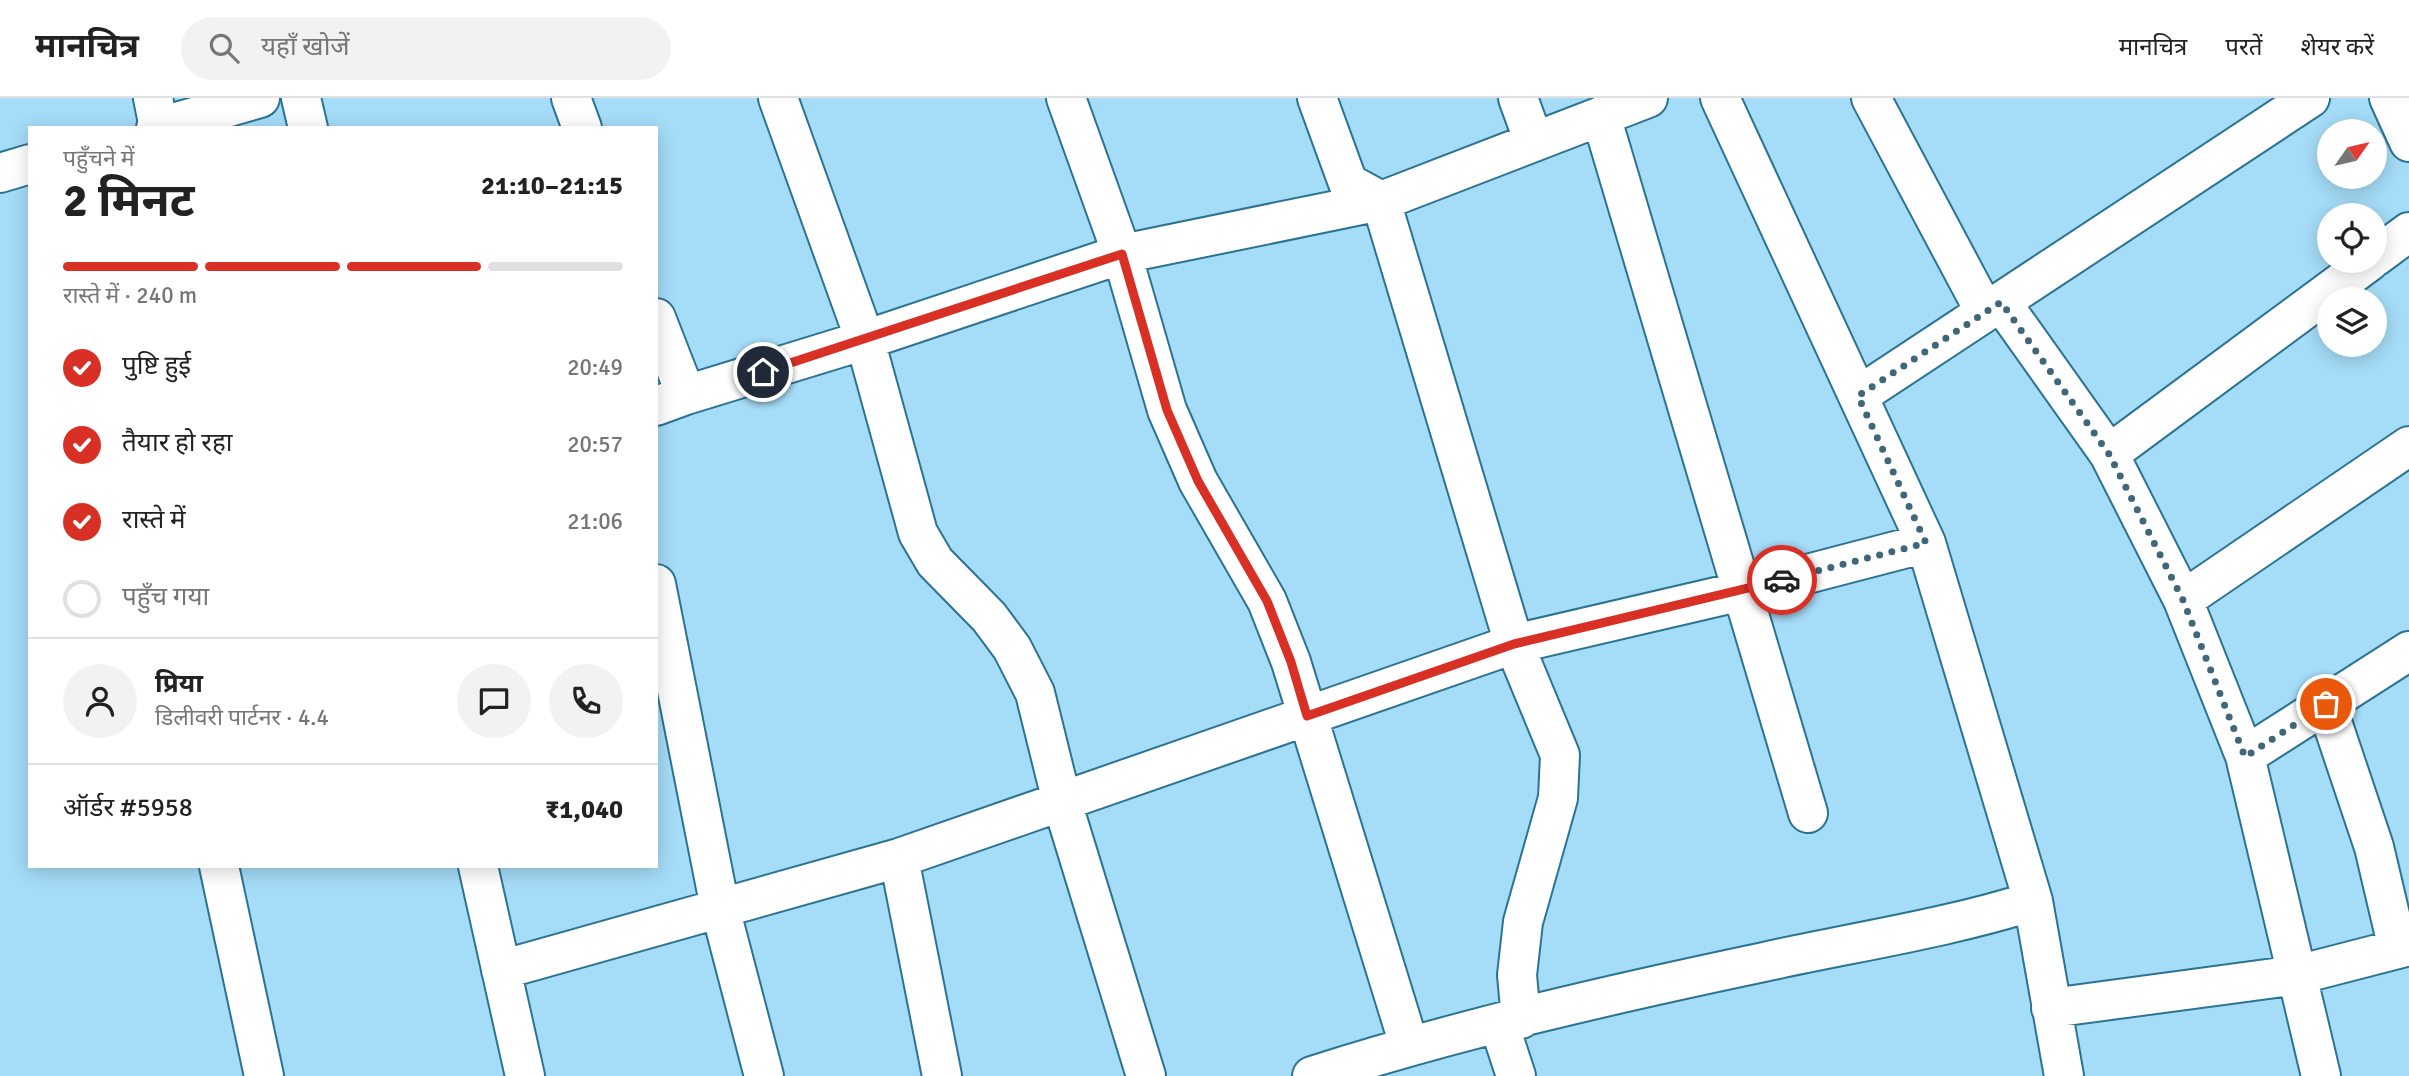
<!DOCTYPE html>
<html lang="hi">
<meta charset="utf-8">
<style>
:root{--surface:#fff;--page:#f2f2f2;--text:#222;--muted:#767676;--line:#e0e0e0;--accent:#d93025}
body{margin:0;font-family:Signika,"Noto Sans Devanagari",sans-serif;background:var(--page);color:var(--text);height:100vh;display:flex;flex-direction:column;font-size:26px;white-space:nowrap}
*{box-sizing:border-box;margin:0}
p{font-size:23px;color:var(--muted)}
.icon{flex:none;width:38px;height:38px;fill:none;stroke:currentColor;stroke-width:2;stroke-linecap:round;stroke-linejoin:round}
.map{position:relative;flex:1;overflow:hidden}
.sheet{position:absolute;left:28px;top:28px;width:630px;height:742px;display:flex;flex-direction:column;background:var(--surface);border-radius:0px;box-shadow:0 4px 18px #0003}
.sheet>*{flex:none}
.needle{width:46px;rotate:56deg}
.tools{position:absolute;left:2317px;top:21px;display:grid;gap:14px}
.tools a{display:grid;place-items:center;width:70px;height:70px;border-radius:50%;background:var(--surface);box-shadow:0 4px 18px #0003;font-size:35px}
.pin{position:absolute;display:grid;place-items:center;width:60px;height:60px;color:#fff;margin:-30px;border:4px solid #fff;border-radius:50%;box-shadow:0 2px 7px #0007}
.courier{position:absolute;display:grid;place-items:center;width:70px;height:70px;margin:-35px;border:5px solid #d93025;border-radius:50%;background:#fff;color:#222;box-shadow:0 2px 9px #0007}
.head em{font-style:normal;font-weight:700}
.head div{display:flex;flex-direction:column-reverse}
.head{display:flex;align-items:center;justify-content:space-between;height:119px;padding:0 35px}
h1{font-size:46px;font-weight:700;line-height:52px}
.bar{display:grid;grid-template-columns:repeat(4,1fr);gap:10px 7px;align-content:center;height:84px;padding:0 35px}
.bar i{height:9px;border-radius:5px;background:var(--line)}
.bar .selected{background:var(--accent)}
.bar p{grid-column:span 4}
.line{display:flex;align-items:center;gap:18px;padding:0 35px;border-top:2px solid var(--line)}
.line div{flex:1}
.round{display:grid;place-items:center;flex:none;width:74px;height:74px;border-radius:37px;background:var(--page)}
ol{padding:0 35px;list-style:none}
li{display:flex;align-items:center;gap:21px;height:77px}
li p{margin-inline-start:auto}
li .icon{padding:7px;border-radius:50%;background:var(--accent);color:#fff;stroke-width:4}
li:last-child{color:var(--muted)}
li i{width:38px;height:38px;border:4px solid var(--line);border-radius:50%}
header{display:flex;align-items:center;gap:42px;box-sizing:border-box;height:98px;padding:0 35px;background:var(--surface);border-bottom:2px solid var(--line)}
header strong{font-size:33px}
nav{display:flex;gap:38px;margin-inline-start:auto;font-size:24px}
.search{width:490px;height:63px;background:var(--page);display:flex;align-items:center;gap:18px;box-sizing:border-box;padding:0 24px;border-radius:38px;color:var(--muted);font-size:26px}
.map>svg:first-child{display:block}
</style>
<header>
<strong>मानचित्र</strong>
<div class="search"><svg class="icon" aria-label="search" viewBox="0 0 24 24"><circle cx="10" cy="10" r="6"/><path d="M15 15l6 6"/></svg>यहाँ खोजें</div>
<nav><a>मानचित्र</a><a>परतें</a><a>शेयर करें</a></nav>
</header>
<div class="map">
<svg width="2409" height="978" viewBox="0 0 2409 978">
<rect width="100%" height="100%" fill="#a5dcf8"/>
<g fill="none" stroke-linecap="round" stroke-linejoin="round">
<defs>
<path id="street" d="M153 0 159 30
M301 0 308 30
M571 0 582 30
M1066 0 1122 156 865 242 918 435 935 464 989 519 1012 550 1035 595 1062 704 1146 978
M1518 0 1534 44
M1720 0 1926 445 2033 803 2064 978
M1871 0 1985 214
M2389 0 2409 44
M1601 18 1808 715
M2375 159 2409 134
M2001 204 2109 356 2183 502 2245 658
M656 220 686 297 865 242 778 0
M1858 298 2310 0
M656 308 686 297
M2109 356 2370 163
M656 486 720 810 764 978
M2183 502 2409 348
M2326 606 2374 749 2398 851
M899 760 942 978
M219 768 264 978
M478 768 525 978
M501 872 899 760 1514 546 1381 103 1348 85 1317 0
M2051 910 2297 877 2409 848
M1521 921 1517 877 1523 824 1558 700 1560 657 1514 546 1742 493 1926 445
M1499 926 1516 978
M1409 947 1291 564 1267 503 1198 383 1167 312 1122 156 1381 103 1648 0
M1312 978C1459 931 1612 896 1764 864 1854 844 1945 831 2033 803
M2321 978 2245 658 2409 553"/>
<path id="secondary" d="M156 30 260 0
M0 75 30 66"/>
</defs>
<!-- street casing -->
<use href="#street" stroke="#2b7392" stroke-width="42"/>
<!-- secondary casing -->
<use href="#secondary" stroke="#2b7392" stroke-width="42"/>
<!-- street -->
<use href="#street" stroke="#fff" stroke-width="38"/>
<!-- secondary -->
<use href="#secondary" stroke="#fff" stroke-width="38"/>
</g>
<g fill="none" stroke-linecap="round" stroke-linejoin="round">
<!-- done -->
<path stroke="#406679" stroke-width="7" stroke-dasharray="0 12.6" d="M1782 482 1926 445 1858 298 2001 204 2109 356 2183 502 2245 659 2326 606"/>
<!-- route -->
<path stroke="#d93025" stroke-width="9" d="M763 274 1122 156 1167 312 1198 383 1267 503 1291 564 1307 618 1514 546 1782 482"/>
</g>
</svg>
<div class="tools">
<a><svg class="needle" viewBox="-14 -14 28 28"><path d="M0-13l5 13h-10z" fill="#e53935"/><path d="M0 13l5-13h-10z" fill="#767676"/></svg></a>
<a><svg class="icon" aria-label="locate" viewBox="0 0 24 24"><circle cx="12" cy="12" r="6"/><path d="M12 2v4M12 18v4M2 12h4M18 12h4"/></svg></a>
<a><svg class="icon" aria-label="layers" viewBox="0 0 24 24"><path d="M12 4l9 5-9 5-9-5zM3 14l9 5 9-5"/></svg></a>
</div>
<div class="pin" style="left:2326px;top:606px;background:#ea580c"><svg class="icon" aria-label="bag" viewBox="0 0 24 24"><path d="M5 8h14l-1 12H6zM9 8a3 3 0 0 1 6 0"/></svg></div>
<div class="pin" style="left:763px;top:274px;background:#1f2937"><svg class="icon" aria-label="home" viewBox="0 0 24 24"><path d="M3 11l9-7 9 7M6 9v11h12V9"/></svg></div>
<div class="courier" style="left:1782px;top:482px"><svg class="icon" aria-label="car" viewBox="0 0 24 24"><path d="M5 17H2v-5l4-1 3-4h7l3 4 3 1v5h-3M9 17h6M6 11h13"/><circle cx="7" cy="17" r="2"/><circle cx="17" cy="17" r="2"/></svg></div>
<section class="sheet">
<div class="head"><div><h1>2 मिनट</h1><p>पहुँचने में</p></div><em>21:10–21:15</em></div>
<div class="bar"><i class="selected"></i><i class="selected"></i><i class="selected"></i><i></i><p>रास्ते में · 240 m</p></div>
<ol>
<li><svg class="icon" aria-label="check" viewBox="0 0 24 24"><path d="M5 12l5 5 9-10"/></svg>पुष्टि हुई<p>20:49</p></li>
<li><svg class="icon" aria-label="check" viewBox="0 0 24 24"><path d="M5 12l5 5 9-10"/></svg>तैयार हो रहा<p>20:57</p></li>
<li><svg class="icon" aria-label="check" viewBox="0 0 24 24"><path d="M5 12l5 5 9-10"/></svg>रास्ते में<p>21:06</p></li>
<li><i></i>पहुँच गया</li>
</ol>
<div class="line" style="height:126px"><a class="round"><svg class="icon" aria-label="person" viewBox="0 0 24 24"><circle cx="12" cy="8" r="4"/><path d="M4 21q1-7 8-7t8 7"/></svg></a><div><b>प्रिया</b><p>डिलीवरी पार्टनर · 4.4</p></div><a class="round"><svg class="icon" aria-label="chat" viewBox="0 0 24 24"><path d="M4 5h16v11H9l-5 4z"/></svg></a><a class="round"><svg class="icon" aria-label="phone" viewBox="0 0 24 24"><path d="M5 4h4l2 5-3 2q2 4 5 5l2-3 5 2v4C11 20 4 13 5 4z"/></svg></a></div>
<div class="line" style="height:91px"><div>ऑर्डर #5958</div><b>₹1,040</b></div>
</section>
</div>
